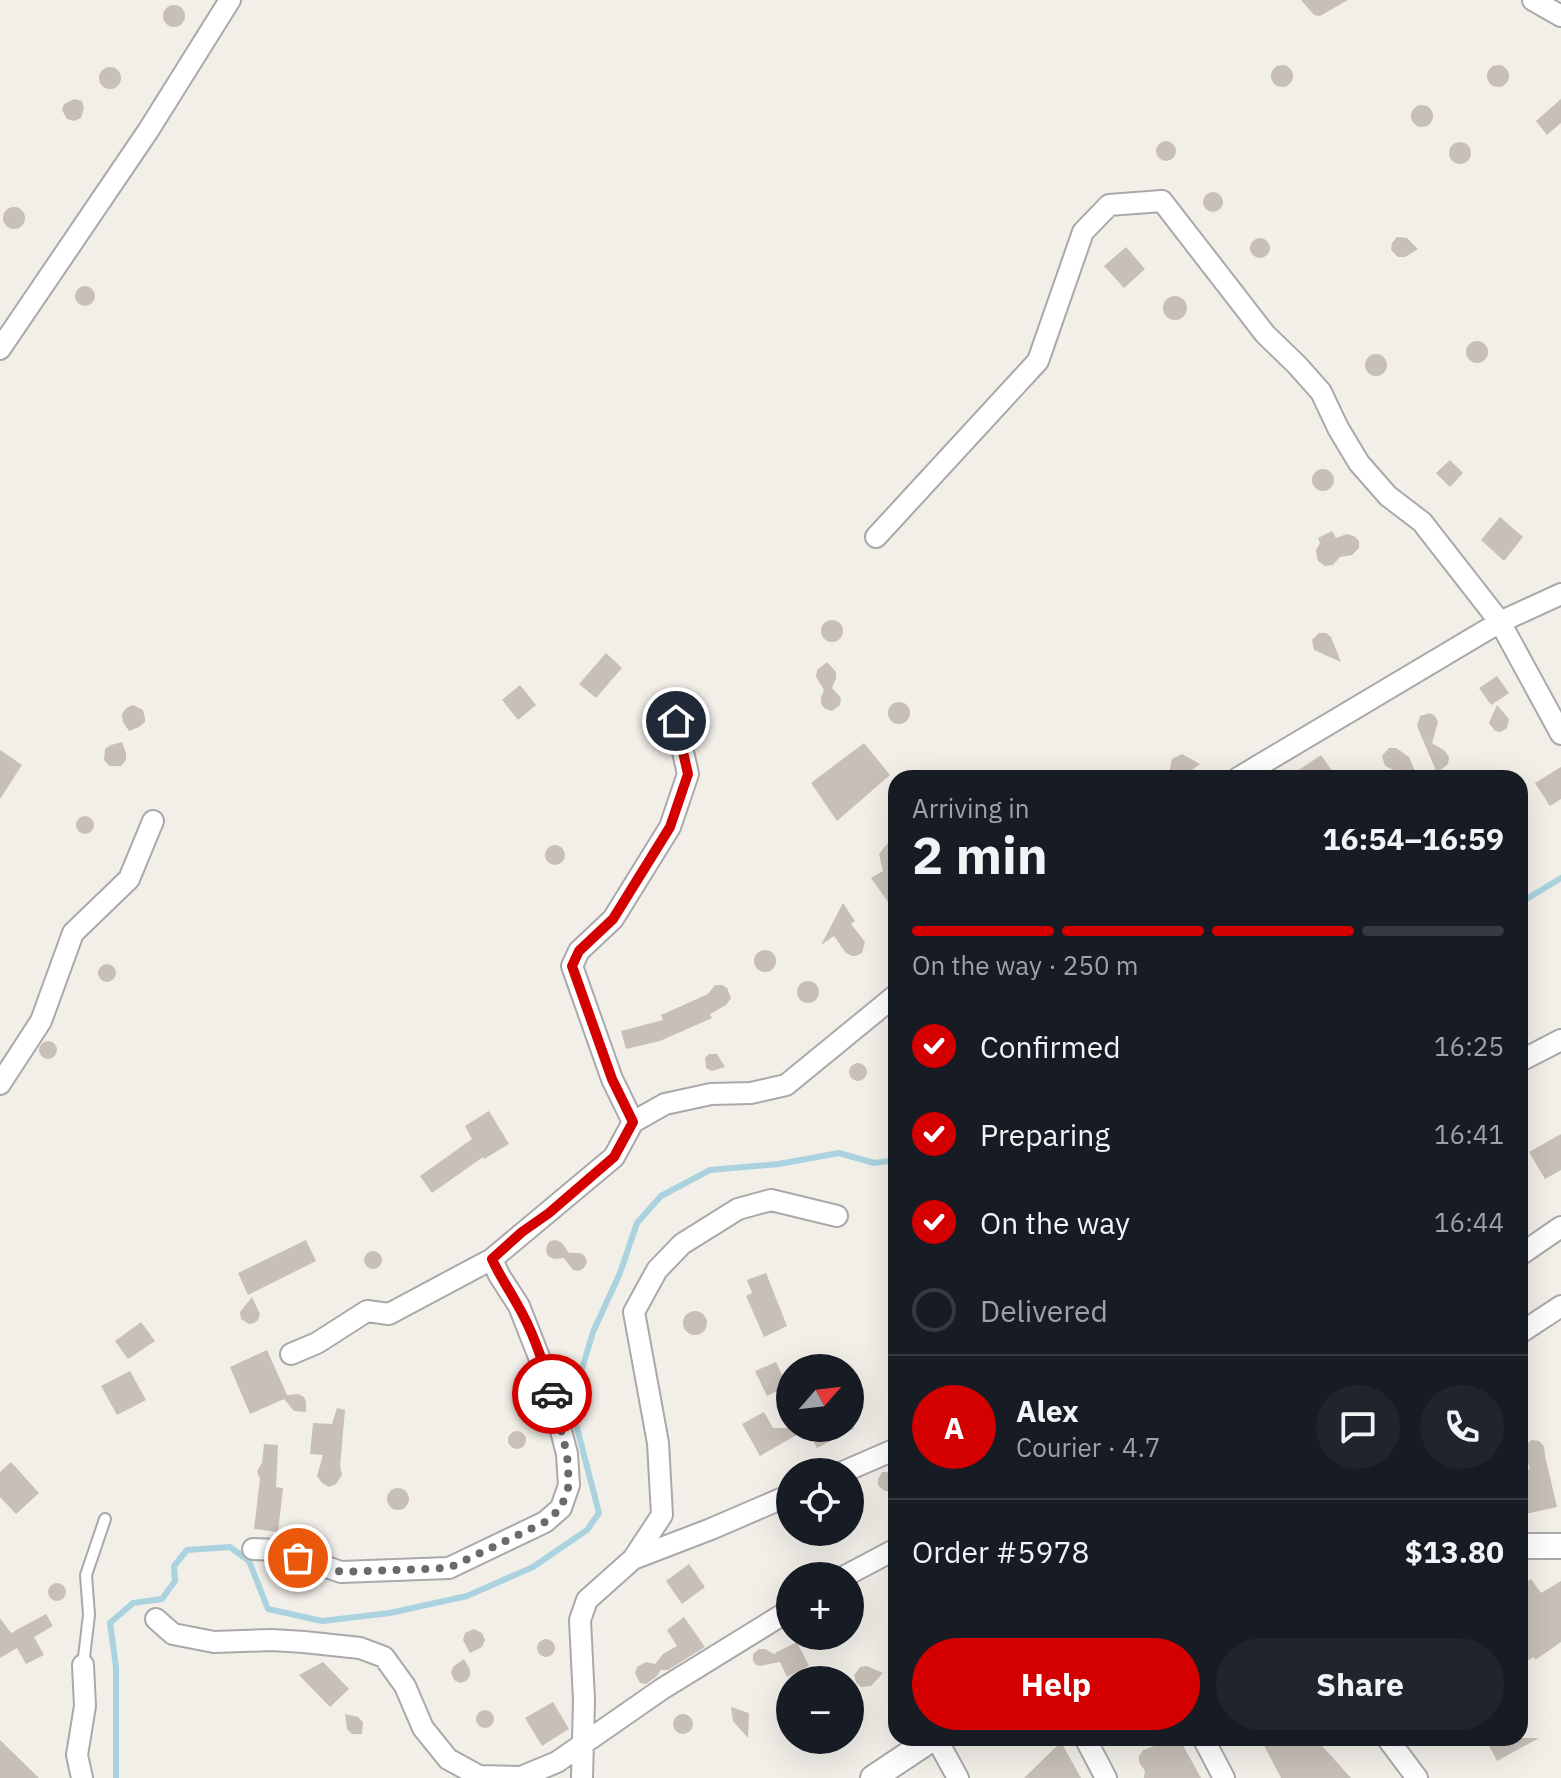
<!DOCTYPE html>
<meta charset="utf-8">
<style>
:root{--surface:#171b24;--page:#20242c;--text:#f1f3f6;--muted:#9ea1a6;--line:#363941;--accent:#d40000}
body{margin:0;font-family:"IBM Plex Sans",sans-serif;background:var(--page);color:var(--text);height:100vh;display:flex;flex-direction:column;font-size:30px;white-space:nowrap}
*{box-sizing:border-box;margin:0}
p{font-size:26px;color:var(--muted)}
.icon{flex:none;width:44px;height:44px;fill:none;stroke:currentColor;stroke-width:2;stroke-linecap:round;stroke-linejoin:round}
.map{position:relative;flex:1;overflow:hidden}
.details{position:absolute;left:888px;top:770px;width:640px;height:976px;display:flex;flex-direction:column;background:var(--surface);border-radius:24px;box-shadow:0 8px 32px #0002}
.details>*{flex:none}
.needle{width:52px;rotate:62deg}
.tools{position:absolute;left:776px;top:1354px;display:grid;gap:16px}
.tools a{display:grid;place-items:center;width:88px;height:88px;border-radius:50%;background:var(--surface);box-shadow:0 8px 32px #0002;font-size:40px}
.pin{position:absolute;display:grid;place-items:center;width:68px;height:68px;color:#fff;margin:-34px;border:4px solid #fff;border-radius:50%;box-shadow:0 2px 8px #0007}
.courier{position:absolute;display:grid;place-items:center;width:80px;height:80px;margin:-40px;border:6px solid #d40000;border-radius:50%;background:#fff;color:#222;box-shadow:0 2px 10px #0007}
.overview em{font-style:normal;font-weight:700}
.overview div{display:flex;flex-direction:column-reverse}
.overview{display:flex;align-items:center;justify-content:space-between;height:136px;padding:0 24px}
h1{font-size:52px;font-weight:700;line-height:60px}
.bar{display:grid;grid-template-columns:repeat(4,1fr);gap:12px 8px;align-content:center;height:96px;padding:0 24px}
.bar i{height:10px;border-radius:6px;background:var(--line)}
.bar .selected{background:var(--accent)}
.bar p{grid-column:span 4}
.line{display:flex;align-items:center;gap:20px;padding:0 24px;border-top:2px solid var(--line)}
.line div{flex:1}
.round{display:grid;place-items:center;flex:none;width:84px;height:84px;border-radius:42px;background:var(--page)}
ol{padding:0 24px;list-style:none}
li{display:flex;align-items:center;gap:24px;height:88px}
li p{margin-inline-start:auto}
li .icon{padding:8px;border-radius:50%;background:var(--accent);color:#fff;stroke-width:4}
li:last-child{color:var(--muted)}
li i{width:44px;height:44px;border:4px solid var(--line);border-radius:50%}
.primary-button{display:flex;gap:16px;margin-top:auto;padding:16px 24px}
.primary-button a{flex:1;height:92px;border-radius:48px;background:var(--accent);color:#fff;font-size:32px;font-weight:700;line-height:92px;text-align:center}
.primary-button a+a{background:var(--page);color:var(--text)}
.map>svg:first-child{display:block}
</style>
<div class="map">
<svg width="1561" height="1778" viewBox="0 0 1561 1778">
<rect width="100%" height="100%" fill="#f2efe9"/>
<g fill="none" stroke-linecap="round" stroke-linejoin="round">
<!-- stream -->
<path stroke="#aad3df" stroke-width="6" d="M1520 903 1561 878
M116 1778V1667L110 1623 133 1603 162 1599 175 1581 174 1566 187 1550 230 1547 249 1561 268 1609 322 1621 390 1613 467 1596 533 1567 587 1530 599 1513 576 1424V1389L593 1332 620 1273 637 1223 661 1196 710 1170 779 1164 839 1153 874 1163 896 1160"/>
</g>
<!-- building -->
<path fill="#c7bfb8" d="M1301 0H1348L1320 16 1314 15Z
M163 16a11 11 0 1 1 22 0a11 11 0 1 1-22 0Z
M1487 76a11 11 0 1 1 22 0a11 11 0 1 1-22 0Z
M1271 76a11 11 0 1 1 22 0a11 11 0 1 1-22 0Z
M99 78a11 11 0 1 1 22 0a11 11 0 1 1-22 0Z
M74 99 82 101 84 108 81 118 74 121 67 119 62 110 64 104Z
M1561 99V123L1547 135 1536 121Z
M1411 116a11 11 0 1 1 22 0a11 11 0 1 1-22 0Z
M1156 151a10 10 0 1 1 20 0a10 10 0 1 1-20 0Z
M1449 153a11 11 0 1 1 22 0a11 11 0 1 1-22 0Z
M1203 202a10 10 0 1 1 20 0a10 10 0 1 1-20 0Z
M3 218a11 11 0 1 1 22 0a11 11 0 1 1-22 0Z
M1397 237 1407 238 1418 249 1405 257H1398L1391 250 1392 243Z
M1250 248a10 10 0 1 1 20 0a10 10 0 1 1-20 0Z
M1126 247 1145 269 1124 288 1104 266Z
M75 296a10 10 0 1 1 20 0a10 10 0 1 1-20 0Z
M1163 308a12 12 0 1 1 24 0a12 12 0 1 1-24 0Z
M1466 352a11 11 0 1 1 22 0a11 11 0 1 1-22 0Z
M1365 365a11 11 0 1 1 22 0a11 11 0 1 1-22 0Z
M1450 460 1463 473 1450 487 1436 473Z
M1312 480a11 11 0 1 1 22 0a11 11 0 1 1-22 0Z
M1500 517 1523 537 1504 561 1481 540Z
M1332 531 1336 538 1347 534 1354 536 1359 541V548L1352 555 1340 557 1333 565 1325 566 1318 561 1317 558 1316 550 1320 543 1318 538Z
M821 631a11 11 0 1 1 22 0a11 11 0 1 1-22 0Z
M1319 633H1326L1331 637 1341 662 1314 650 1312 640Z
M606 653 622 668 596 698 579 684Z
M827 662 836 672V678L832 688 841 698 840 705 832 711 825 709 821 704V698L824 690 816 677 817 670Z
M1497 676 1509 693 1491 705 1479 688Z
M520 685 536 705 518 720 502 700Z
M888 713a11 11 0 1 1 22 0a11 11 0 1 1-22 0Z
M133 705 143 710 145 718V722L139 727 129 731 123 722 122 714 126 708Z
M1497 705 1509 719 1507 728 1501 732 1495 731 1489 723Z
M1430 713 1435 716 1438 722 1432 743 1445 751 1449 757 1448 764 1437 773 1417 726 1420 716Z
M122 742 126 753V760L121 766H109L104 760 105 749 111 745Z
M864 743 890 775 837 821 811 783Z
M1389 748H1396L1409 757 1418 778H1411L1385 766 1382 756Z
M0 750 22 765 0 799Z
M1182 754 1200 764 1183 777 1169 773 1172 759Z
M1321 755 1337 778H1287Z
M1561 767V799L1550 806 1535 783Z
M76 825a9 9 0 1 1 18 0a9 9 0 1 1-18 0Z
M896 833V913L871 878 883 871 879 854Z
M545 855a10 10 0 1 1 20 0a10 10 0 1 1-20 0Z
M843 903 855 921 851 924 865 942 862 953 856 956H852L846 953 834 936 821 945Z
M754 961a11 11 0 1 1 22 0a11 11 0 1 1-22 0Z
M98 973a9 9 0 1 1 18 0a9 9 0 1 1-18 0Z
M797 992a11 11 0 1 1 22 0a11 11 0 1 1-22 0Z
M715 985H722L727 988 731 998 726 1005 710 1014 712 1018 660 1041 626 1049 621 1031 663 1020 661 1015 708 994Z
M39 1050a9 9 0 1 1 18 0a9 9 0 1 1-18 0Z
M709 1054H717L725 1067 712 1071 706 1068 705 1058Z
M849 1072a9 9 0 1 1 18 0a9 9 0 1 1-18 0Z
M489 1111 509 1144 484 1159 483 1157 432 1193 420 1176 472 1139 465 1126Z
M1561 1134V1170L1545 1179 1529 1152Z
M306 1240 316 1261 248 1295 238 1273Z
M556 1240 562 1243 569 1253H580L585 1256 587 1262 584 1268 579 1271 573 1270 564 1258 554 1259 548 1256 546 1251 547 1245 550 1241Z
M364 1260a9 9 0 1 1 18 0a9 9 0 1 1-18 0Z
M766 1273 787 1326 764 1337 746 1296 752 1293 747 1280Z
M252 1297 260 1314 258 1320 254 1323 249 1324 241 1319 240 1312Z
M683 1323a12 12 0 1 1 24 0a12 12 0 1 1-24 0Z
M141 1322 155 1341 128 1359 115 1341Z
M267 1350 287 1395 298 1394 304 1397 306 1402V1412L294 1411 284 1399 250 1414 230 1367Z
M776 1362 787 1386 767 1396 755 1371Z
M130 1371 146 1400 117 1415 101 1386Z
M337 1408 345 1410 340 1466 342 1475 336 1484 329 1487 322 1483 317 1476 323 1455 310 1454 313 1423 332 1424Z
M764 1412 773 1428H855L817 1448 807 1429 760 1456 742 1424Z
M508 1440a9 9 0 1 1 18 0a9 9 0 1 1-18 0Z
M1532 1440 1539 1441 1544 1446 1545 1456 1557 1507 1520 1515V1471L1530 1469 1523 1450 1526 1444Z
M264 1444 278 1445 276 1487 283 1488 278 1532 254 1529 260 1479 257 1471 262 1463Z
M11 1462 39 1493 16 1514 0 1497V1472Z
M882 1472H890L896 1475V1494L883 1490 878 1485V1479Z
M387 1499a11 11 0 1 1 22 0a11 11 0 1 1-22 0Z
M689 1564 705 1587 682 1604 666 1581Z
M1531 1579 1541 1593 1561 1581V1642L1535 1660 1534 1657 1520 1665V1586Z
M48 1592a9 9 0 1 1 18 0a9 9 0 1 1-18 0Z
M46 1614 53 1626 34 1637 44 1655 26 1664 17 1648 0 1658V1618L11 1633Z
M684 1617 705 1647 668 1670H661L656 1677 646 1684 640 1683 635 1673 637 1667 646 1662 655 1664 663 1654 677 1646 667 1630Z
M474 1629 482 1633 485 1640 482 1647 470 1653 463 1640 465 1633Z
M537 1648a9 9 0 1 1 18 0a9 9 0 1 1-18 0Z
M797 1642 809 1666 787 1677 780 1662 760 1666 756 1665 753 1661V1654L759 1649H765L776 1655 775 1653Z
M464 1659 470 1670V1676L466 1681 460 1683 454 1680 451 1672 454 1666Z
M323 1662 349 1689 330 1707 299 1675Z
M867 1666 883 1673 871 1686 861 1687 856 1682 854 1675 860 1667Z
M553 1702 569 1729 542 1746 525 1718Z
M731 1707 749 1713 748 1738 733 1721Z
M476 1719a9 9 0 1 1 18 0a9 9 0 1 1-18 0Z
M673 1724a10 10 0 1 1 20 0a10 10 0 1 1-20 0Z
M345 1714 358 1717 363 1722 362 1734H352L347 1729Z
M1160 1738H1179L1201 1778H1144L1145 1771 1139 1762V1756L1143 1750 1163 1743Z
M1260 1738H1315L1351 1778H1281Z
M1485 1738H1539L1497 1761Z
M0 1740 39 1778H0Z
M1061 1742 1081 1778H1024Z"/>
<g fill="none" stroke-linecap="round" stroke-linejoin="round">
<defs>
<path id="service" d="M83 1665 89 1615 86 1575 105 1519"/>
<path id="minor" d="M1533 0 1561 16
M0 349 148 131 230 0
M876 537 1038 361 1083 232 1109 205 1162 201 1265 334 1297 365 1321 392 1338 428 1359 463 1388 496 1422 522 1500 622 1561 734
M1238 778 1500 622 1561 594
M1520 1061 1561 1040
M0 1084 41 1021 73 933 129 879 153 821
M633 1122 612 1079 572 966 579 951 613 919 670 827 688 774 676 721
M1520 1255 1561 1227
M1520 1333 1561 1306
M291 1354 317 1343 367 1311 389 1314 492 1259
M843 1472 896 1449
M253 1549 277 1550 341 1572 449 1568 545 1522 561 1508 569 1485 567 1454 548 1380 519 1306 499 1275 492 1259 614 1157 633 1122 665 1104 711 1094 751 1093 786 1085 896 995
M633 1559 662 1515 658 1443 634 1312 657 1270 682 1244 738 1209 771 1200 837 1216
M845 1576 896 1549
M156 1619 173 1634 214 1642 272 1640 304 1642 360 1648 384 1657 405 1686 423 1728 448 1759 479 1776 521 1777 557 1762 662 1689 790 1610
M936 1738 958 1778
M1085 1738 1106 1778
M1203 1738 1224 1778
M1387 1738 1417 1778
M82 1778 77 1755 85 1706 83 1665
M582 1778 584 1700 580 1620 587 1600 633 1559 711 1529 790 1495"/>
<path id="tertiary" d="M1520 1546H1561
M873 1778 933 1738"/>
</defs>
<!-- service casing -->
<use href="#service" stroke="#a9a9a9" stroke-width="14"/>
<!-- minor casing -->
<use href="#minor" stroke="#a9a9a9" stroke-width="24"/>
<!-- tertiary casing -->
<use href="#tertiary" stroke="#a9a9a9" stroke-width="28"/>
<!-- service -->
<use href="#service" stroke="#fff" stroke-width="10"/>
<!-- minor -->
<use href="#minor" stroke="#fff" stroke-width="20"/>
<!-- tertiary -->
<use href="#tertiary" stroke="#fff" stroke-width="24"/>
</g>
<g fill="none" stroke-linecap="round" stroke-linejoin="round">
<!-- done -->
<path stroke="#6b6a68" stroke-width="8" stroke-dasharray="0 14.4" d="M298 1558 341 1572 449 1568 545 1522 561 1508 569 1485 567 1454 552 1394"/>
<!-- route -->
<path stroke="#d40000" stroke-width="10" d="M552 1394C544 1364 533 1331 517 1304 509 1289 499 1275 492 1259L522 1232 549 1213 614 1157 633 1122 612 1079 572 966 579 951 613 919 670 827 688 774 676 721"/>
</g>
</svg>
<div class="tools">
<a><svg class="needle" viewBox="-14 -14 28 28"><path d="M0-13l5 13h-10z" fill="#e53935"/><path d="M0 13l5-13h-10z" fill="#9ea1a6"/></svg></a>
<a><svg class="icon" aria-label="locate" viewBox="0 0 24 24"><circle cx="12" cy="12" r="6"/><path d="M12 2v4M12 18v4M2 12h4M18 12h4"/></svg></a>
<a>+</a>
<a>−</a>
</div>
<div class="pin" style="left:298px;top:1558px;background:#ea580c"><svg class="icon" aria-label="bag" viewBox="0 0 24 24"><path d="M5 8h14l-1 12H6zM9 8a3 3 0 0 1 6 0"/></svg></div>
<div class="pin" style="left:676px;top:721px;background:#1f2937"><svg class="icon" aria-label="home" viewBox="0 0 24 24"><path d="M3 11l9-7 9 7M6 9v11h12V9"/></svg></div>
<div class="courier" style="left:552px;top:1394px"><svg class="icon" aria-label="car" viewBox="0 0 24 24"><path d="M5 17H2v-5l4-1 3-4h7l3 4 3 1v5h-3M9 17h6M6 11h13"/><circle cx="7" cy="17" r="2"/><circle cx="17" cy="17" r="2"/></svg></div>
<section class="details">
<div class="overview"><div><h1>2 min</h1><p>Arriving in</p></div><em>16:54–16:59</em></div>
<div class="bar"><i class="selected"></i><i class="selected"></i><i class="selected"></i><i></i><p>On the way · 250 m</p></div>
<ol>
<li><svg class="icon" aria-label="check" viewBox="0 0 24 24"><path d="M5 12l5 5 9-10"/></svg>Confirmed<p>16:25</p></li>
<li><svg class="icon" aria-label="check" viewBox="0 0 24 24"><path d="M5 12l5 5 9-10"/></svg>Preparing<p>16:41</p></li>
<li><svg class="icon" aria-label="check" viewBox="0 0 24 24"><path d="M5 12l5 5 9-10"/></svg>On the way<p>16:44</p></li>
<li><i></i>Delivered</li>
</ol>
<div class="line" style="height:144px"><b class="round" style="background:var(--accent);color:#fff">A</b><div><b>Alex</b><p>Courier · 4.7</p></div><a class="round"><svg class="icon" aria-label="chat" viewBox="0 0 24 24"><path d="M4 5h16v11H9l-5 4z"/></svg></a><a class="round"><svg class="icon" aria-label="phone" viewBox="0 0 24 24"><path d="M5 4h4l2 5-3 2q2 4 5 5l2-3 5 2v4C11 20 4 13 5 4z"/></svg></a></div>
<div class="line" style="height:104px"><div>Order #5978</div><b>$13.80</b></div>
<div class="primary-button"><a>Help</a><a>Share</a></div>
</section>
</div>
